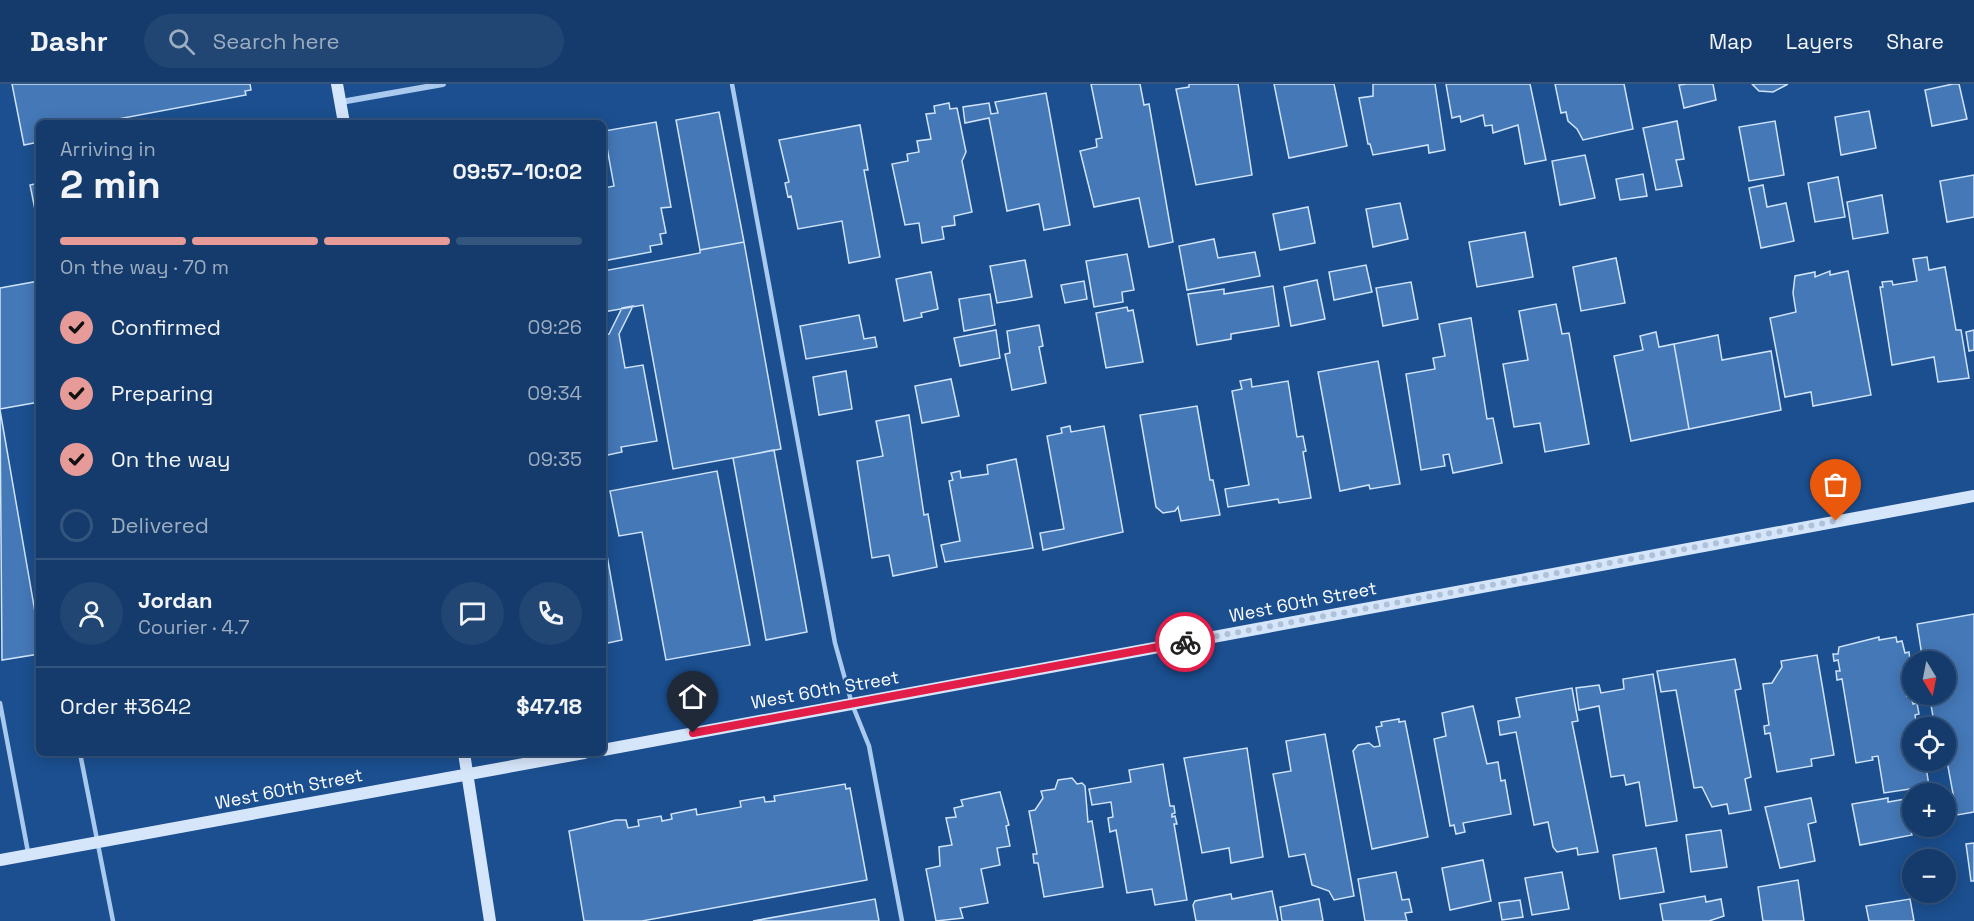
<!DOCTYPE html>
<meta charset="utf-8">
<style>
:root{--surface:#143b6b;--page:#214673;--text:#f1f3f6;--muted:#9dadc1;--line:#33557e;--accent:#e69b98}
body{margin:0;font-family:"Space Grotesk",sans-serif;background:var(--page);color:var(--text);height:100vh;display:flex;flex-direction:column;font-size:22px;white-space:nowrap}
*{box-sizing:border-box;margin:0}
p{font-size:20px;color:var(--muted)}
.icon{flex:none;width:33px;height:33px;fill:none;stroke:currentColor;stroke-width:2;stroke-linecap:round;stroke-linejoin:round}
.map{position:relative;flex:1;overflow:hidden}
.panel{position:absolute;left:36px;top:36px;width:570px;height:636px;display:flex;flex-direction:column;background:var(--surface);border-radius:9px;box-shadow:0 3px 15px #0003,0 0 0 2px var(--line)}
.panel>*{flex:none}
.needle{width:39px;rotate:170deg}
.controls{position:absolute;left:1902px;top:567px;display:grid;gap:12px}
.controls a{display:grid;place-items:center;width:54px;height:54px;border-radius:50%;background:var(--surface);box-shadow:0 3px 15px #0003,0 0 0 2px var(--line);font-size:30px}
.pin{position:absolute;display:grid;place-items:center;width:51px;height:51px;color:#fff;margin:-62px -26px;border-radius:50% 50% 50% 0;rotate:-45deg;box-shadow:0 0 6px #0007}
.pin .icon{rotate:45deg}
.courier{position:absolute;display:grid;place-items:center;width:60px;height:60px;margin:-30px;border:4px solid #e11d48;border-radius:50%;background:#fff;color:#222;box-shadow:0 2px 8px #0007}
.overview em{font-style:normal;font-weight:700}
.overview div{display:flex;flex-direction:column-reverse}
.overview{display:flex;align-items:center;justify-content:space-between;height:102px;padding:0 24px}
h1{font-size:39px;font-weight:700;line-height:45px}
.bar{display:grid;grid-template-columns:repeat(4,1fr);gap:9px 6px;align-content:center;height:72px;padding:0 24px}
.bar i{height:8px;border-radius:4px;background:var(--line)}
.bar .on{background:var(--accent)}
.bar p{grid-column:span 4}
.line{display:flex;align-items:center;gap:15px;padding:0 24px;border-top:2px solid var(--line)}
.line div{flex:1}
.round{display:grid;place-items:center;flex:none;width:63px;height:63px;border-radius:32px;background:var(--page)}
ol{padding:0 24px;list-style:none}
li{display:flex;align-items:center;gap:18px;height:66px}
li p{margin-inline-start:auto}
li .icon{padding:6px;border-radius:50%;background:var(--accent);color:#111;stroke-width:4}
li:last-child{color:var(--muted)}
li i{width:33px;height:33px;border:3px solid var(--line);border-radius:50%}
header{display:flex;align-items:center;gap:36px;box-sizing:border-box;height:84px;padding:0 30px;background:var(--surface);border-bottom:2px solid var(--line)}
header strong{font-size:28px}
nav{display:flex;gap:33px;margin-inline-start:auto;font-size:21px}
.search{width:420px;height:54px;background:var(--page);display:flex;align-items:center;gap:15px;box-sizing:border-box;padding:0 21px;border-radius:33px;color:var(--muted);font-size:22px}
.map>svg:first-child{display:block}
</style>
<header>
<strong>Dashr</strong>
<div class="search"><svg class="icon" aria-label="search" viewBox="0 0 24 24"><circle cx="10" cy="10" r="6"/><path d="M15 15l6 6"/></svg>Search here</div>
<nav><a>Map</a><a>Layers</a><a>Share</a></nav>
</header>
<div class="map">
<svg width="1974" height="837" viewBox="0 0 1974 837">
<rect width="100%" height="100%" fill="#1b4f8f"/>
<!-- building -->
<path fill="#4478b7" stroke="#cfe3fa" stroke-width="1.5" d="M12 0H250L251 6 245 7 246 11 97 39H39V58L24 61Z
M1091 0H1140L1144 21 1149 20 1173 158 1149 163 1139 114 1094 123 1080 67 1097 63 1096 55 1102 54Z
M1189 0H1238L1252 91 1196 101 1176 5 1189 3Z
M1274 0H1334L1347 62 1289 74Z
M1373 0H1435L1445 66 1429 69 1428 61 1373 71 1370 60H1368L1359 14 1373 12Z
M1446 0H1530L1546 76 1525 80 1518 41 1493 49 1492 41 1485 42 1483 31 1461 38 1460 32 1452 34Z
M1555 0H1624L1633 45 1583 56 1577 45 1568 37 1566 28 1561 29Z
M1687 0H1713L1716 16 1684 24 1679 1Z
M1752 0H1788L1773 8 1759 7Z
M1953 0H1959L1967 35 1932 42 1925 6Z
M1046 9 1070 141 1044 146 1039 120 1007 127 989 34 965 39 963 23 989 19 991 30 998 29 995 18Z
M949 19 950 25 957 24 966 68 962 77 972 128 954 132 955 141 942 143 944 155 922 159 919 139 905 141 892 80 908 77 907 70 919 68 917 57 931 55 926 30 935 29 934 22Z
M1869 27 1876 64 1841 71 1835 33Z
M719 28 744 158 700 166 676 36Z
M1677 37 1684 75 1676 76 1682 102 1656 106 1643 44Z
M1775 37 1784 91 1749 97 1739 43Z
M656 38 671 123 661 124 666 149 660 150 662 160 650 162 651 168 603 177 604 104 614 102 604 47Z
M860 41 868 86H864L880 173 849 179 842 137 798 145 791 112 788 113 785 99 789 98 779 56Z
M1585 71 1595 114 1560 121 1552 77Z
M1643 90 1647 112 1620 116 1616 95Z
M1974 91V133L1947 138 1940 97Z
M1838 93 1845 133 1815 138 1808 99Z
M39 99V145L30 101Z
M1763 101 1767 123 1786 119 1794 157 1761 164 1749 104Z
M1882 111 1888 149 1853 155 1847 118Z
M1400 119 1408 155 1373 163 1366 125Z
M1308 123 1315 159 1280 166 1273 130Z
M1525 148 1533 193 1477 203 1469 158Z
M1214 155 1218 174 1255 168 1260 192 1187 206 1179 162Z
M744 158 781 365 673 385 643 221 603 228V187L700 169V166Z
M1127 170 1134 206 1122 208 1123 218 1094 223 1086 177Z
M1927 173 1929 186 1945 183 1956 246H1961L1969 294 1938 298 1934 273 1892 281 1880 203H1883L1882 198 1892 197 1893 201 1917 197 1913 175Z
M1616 174 1625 219 1581 227 1573 183Z
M1025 176 1032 213 997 219 990 182Z
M1366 181 1372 208 1334 216 1329 188Z
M1830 187V191L1848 187 1871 311 1813 322 1811 308 1785 313 1770 234 1796 228 1793 209 1795 192 1815 188V193Z
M931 188 938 225 921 229 922 233 904 237 896 195Z
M1317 196 1325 235 1291 242 1284 203Z
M39 197V318L0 325V204Z
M1084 197 1087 215 1065 219 1061 201Z
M1411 198 1418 235 1383 242 1376 204Z
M1273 202 1279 242 1231 250V255L1197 261 1188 210 1224 205V210Z
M990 210 995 241 964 247 959 215Z
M1556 220 1562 250 1569 249 1589 360 1545 368 1540 339 1514 343 1503 280 1528 276 1519 227Z
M633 222 619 250 625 284 643 281 657 357 621 363 622 368 603 372V251L609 250 622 224Z
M1127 223 1128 227 1133 226 1143 278 1106 284 1096 229Z
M859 231 864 255 875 253 877 263 806 275 800 242Z
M1471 234 1487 335 1493 334 1502 379 1453 389 1449 370 1443 371 1445 382 1421 386 1406 290 1435 285 1433 274 1445 272 1439 240Z
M1039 241 1043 262 1039 263 1046 299 1012 306 1005 270 1010 269 1007 247Z
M996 246 1000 274 960 282 954 254Z
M1974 246V266L1969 267 1966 248Z
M1656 248 1659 263 1674 260 1689 345 1631 357 1614 272 1643 266 1640 252Z
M1718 251 1722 276 1771 267 1781 326 1689 345 1674 260Z
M1378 277 1400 400 1370 405 1369 401 1340 407 1318 288Z
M846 287 852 325 819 331 813 293Z
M951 295 959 332 922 339 915 302Z
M1251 295 1252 303 1288 297 1297 353 1303 352 1306 367 1303 368 1311 414 1279 419 1278 415 1228 423 1225 405 1249 401 1232 307 1242 305 1240 297Z
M1197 322 1210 396H1213L1220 431 1181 437 1178 423 1175 427 1163 429 1156 423 1140 331Z
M0 326 39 551V570L2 576Z
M909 331 924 431 928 430 937 483 893 492 889 471 872 474 857 377 883 372 876 337Z
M1070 342 1071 348 1104 342 1123 448 1043 466 1040 449 1064 445 1047 352 1062 349 1061 344Z
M774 366 807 548 766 556 733 374Z
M1016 375 1033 464 945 478 941 461 960 457 949 397 953 396 951 389 960 387 961 394 988 390 987 381Z
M717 387 750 561 666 576 642 448 619 452 610 407Z
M603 449 622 556 603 560Z
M1974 530V728L1957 731 1946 672V644H1935L1929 610H1946V578H1923L1917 540Z
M1879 553V556L1896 553 1897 558 1902 557 1905 569 1909 568 1910 577 1906 578 1907 585 1902 586 1903 591 1908 590 1910 598 1905 599 1907 612 1911 611 1913 620 1917 619 1919 630 1915 631 1916 637 1921 636 1922 644H1912V676H1925L1929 702 1884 709 1878 672 1872 673 1873 676 1856 679 1842 595 1837 596 1836 587H1840L1838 576 1834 577 1833 570H1838L1839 563Z
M1817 571 1834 671 1811 675 1812 682 1777 688 1770 649 1765 650 1764 642 1769 641 1763 600 1772 599 1782 583 1781 577Z
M1735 575 1741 605 1735 606 1751 693 1745 695 1751 726 1729 730 1727 720 1712 723 1702 703 1694 704 1676 606 1661 608 1657 587Z
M1653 590 1677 737 1646 742 1639 698 1626 701 1624 691 1611 693 1599 622 1579 626 1576 604 1599 601 1601 609 1624 605 1623 595Z
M1572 604 1578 637 1572 638 1598 768 1578 771 1577 764 1557 768 1553 763 1548 738 1534 741 1516 648 1500 651 1498 637 1520 633 1516 614Z
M1473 622 1487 680 1498 678 1501 697 1505 696 1511 730 1463 739 1465 748 1456 750 1454 741 1450 742 1434 655 1446 652 1442 629Z
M1399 635V638L1405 637 1428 753 1372 765 1353 667 1358 661 1369 659 1374 663 1380 662 1376 643 1382 642 1381 638Z
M1325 650 1354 812 1334 816 1329 807 1312 801 1305 770 1289 773 1273 690 1291 687 1286 657Z
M1247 664 1263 773 1231 779 1229 764 1202 769 1184 674Z
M1163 680 1170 722H1174L1175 729 1172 730V733L1175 732 1177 740H1174L1187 816 1155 821 1152 805 1127 809 1116 746 1110 748 1108 734 1113 733 1111 718 1092 721 1089 705 1131 698 1129 686Z
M1072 694 1077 700 1082 699 1085 702 1088 738 1092 737 1103 803 1044 813 1038 779H1034L1033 770H1037L1029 727 1035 726 1043 714 1041 707 1055 705 1058 696Z
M845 700 846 705 850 704 867 796 642 837H584L569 747 616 736H626L628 744 639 742 638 736 661 732 662 737 672 735 671 730 696 725 697 731 741 723 740 717 764 713 765 718 775 717 774 712Z
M1000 708 1009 741 1006 742 1010 762 997 764 1000 781 981 785 988 819 960 824 963 834 936 837 926 785 940 782 939 763 952 761 946 734 956 733 954 724 963 722 961 716Z
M1811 714 1816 738 1808 740 1815 777 1780 784 1765 723Z
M1888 714V718L1905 715 1912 751 1860 761 1852 720Z
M1721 746 1727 783 1691 788 1686 751Z
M1974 759V797H1971L1966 760Z
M1656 764 1664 808 1620 815 1613 771Z
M1483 776 1491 817 1450 826 1442 784Z
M1396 788 1402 816 1409 815 1412 828 1405 829 1407 837H1365L1358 795Z
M1562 788 1569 825 1532 831 1525 794Z
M1798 796 1804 837H1763L1758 803Z
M1272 807 1278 837H1196L1193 821 1195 817 1231 810 1232 815Z
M1705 812 1706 818 1721 815 1724 832 1709 837H1663L1660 820Z
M875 815 879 837H753Z
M1319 815 1323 837H1282L1280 823Z
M1910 815 1914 837H1869L1866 822Z
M1520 816 1523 833 1502 836 1499 819Z"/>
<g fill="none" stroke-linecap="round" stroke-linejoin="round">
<!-- lane -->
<path stroke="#a9c9ee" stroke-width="4.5" d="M732 0 835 559 852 620 869 662 902 837
M0 619 28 768
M80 669 113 837"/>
<!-- street -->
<path stroke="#a9c9ee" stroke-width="6" d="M341 18 443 0"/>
<!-- secondary -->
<path stroke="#d6e6fa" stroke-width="12" d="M337 0 344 39
M603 666 1974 412
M464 669 490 837
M0 776 584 669"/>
</g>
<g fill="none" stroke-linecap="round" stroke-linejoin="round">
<!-- done -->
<path stroke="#afc1d8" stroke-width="6" stroke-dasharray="0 10.8" d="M1185 558 1836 437"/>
<!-- route -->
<path stroke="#e11d48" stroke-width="8" d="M693 649 1185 558"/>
</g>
<g text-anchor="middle" stroke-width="5" stroke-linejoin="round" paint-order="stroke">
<!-- street labels -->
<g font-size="18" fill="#fff" stroke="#1b4f8f">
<text transform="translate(1303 518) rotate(-11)" y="6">West 60th Street</text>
<text transform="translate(825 606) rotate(-10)" y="6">West 60th Street</text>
<text transform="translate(289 705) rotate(-11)" y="6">West 60th Street</text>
</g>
</g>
</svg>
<div class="controls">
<a><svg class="needle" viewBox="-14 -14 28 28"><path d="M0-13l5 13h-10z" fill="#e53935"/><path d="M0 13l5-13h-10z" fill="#9dadc1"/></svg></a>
<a><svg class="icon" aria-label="locate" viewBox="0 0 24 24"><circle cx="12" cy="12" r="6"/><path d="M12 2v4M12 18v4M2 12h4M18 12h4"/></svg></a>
<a>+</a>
<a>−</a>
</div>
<div class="pin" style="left:1836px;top:437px;background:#ea580c"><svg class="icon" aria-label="bag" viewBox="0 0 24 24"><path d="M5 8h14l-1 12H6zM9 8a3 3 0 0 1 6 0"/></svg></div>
<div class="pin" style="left:693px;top:649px;background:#1f2937"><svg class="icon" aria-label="home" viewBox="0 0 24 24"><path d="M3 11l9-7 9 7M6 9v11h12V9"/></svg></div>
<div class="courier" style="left:1185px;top:558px"><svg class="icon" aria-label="bike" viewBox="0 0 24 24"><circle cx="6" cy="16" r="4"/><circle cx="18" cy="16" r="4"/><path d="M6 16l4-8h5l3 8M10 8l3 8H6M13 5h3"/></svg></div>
<section class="panel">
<div class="overview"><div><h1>2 min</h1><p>Arriving in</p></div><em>09:57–10:02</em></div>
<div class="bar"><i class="on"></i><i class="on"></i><i class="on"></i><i></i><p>On the way · 70 m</p></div>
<ol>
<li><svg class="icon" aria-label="check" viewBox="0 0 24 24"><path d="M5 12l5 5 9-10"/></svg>Confirmed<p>09:26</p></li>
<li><svg class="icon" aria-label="check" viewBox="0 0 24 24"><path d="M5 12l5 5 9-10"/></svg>Preparing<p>09:34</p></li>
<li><svg class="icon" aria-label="check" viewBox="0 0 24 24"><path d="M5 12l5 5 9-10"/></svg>On the way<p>09:35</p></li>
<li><i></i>Delivered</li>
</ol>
<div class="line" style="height:108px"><a class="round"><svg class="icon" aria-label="person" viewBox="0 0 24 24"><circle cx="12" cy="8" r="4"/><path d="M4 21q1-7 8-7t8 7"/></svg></a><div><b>Jordan</b><p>Courier · 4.7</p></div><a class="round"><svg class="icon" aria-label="chat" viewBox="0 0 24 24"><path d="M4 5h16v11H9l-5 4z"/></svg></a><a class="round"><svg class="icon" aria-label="phone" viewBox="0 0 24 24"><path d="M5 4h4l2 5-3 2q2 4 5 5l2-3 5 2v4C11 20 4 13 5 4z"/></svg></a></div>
<div class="line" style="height:78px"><div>Order #3642</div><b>$47.18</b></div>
</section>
</div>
